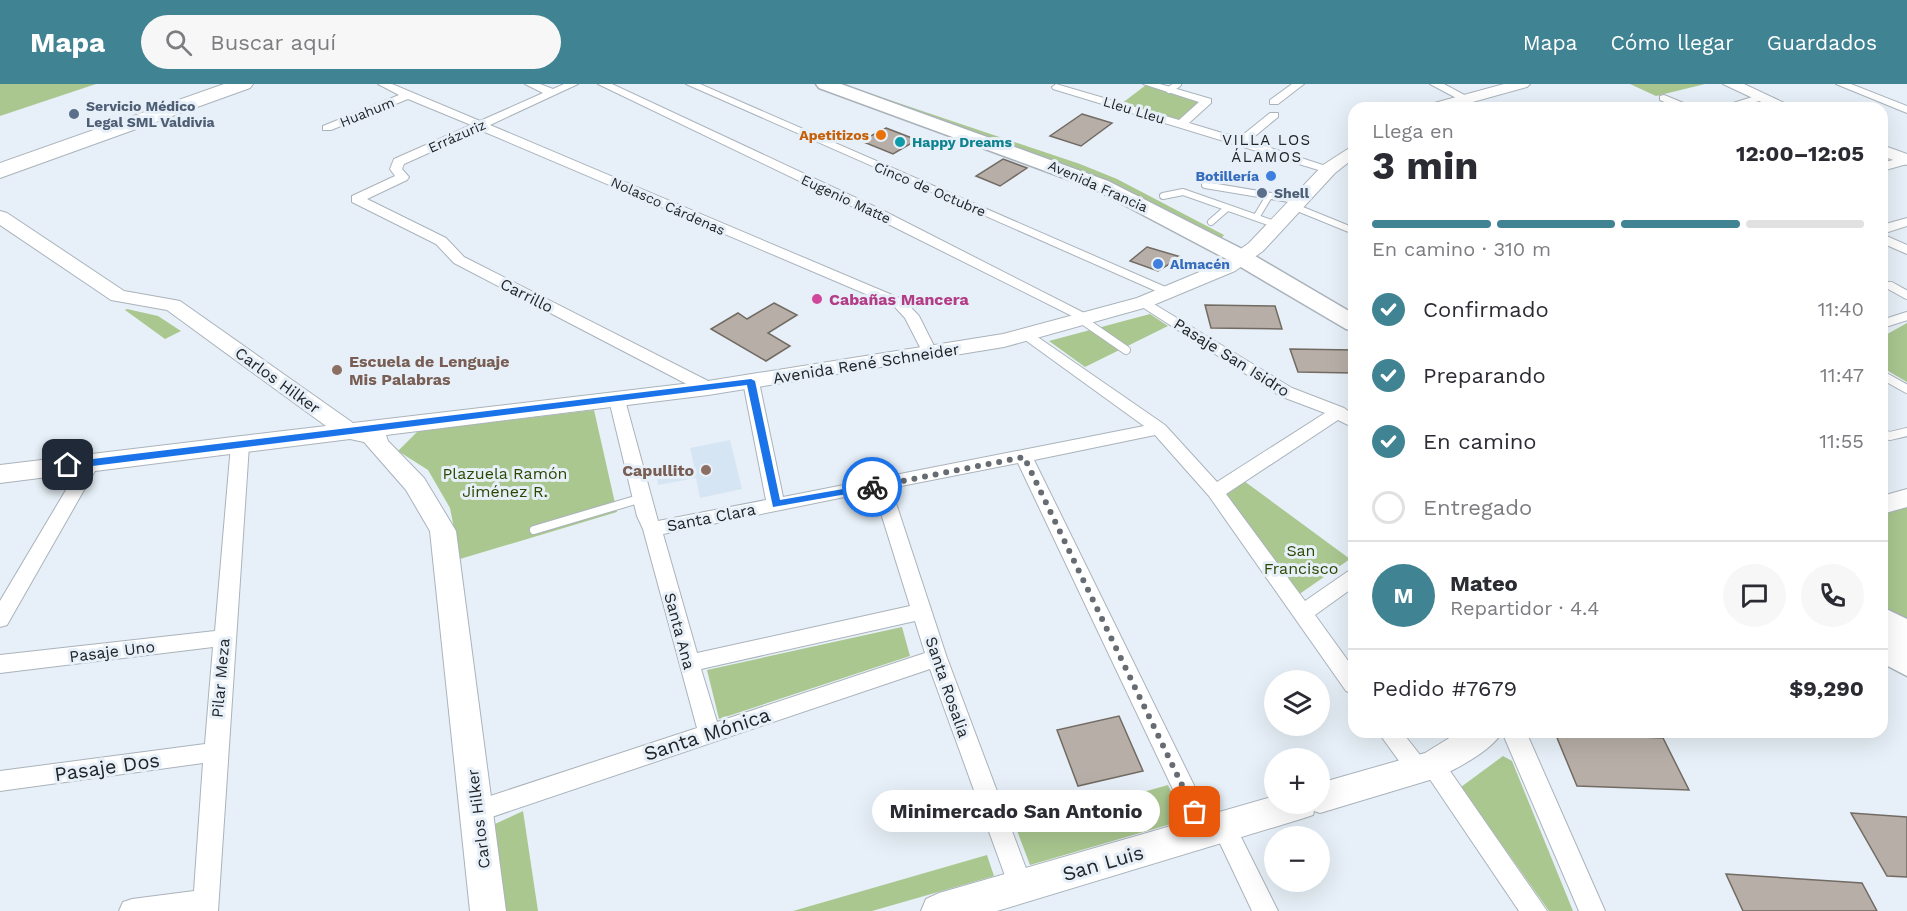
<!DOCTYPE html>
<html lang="es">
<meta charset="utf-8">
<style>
:root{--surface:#fff;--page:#f7f7f7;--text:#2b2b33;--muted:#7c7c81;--line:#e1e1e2;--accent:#408393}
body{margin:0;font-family:"Work Sans",sans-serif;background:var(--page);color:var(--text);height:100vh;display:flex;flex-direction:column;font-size:22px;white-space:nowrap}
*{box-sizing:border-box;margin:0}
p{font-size:20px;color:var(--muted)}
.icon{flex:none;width:33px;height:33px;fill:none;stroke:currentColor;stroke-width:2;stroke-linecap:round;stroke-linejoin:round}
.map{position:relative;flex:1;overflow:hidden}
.drawer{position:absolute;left:1348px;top:18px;width:540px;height:636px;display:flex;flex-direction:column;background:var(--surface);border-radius:18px;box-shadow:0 6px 24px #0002}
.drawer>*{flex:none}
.buttons{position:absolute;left:1264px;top:586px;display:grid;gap:12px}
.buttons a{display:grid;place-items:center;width:66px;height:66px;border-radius:50%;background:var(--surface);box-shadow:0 6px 24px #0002;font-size:30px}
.pin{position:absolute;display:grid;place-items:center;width:51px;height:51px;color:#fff;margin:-26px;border-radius:12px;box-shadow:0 3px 9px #0006}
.courier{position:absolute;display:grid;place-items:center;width:60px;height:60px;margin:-30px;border:4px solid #1a73e8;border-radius:50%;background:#fff;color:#222;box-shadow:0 2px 8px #0007}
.bubble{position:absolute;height:42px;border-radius:21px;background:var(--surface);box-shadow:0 6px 24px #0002;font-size:20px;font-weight:700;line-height:42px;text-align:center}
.headline em{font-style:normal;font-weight:700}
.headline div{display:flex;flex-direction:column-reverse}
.headline{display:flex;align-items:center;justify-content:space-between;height:102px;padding:0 24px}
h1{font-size:39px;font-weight:700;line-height:45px}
.bar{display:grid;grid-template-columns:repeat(4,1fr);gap:9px 6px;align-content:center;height:72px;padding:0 24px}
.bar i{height:8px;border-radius:4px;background:var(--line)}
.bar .selected{background:var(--accent)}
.bar p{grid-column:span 4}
.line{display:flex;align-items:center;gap:15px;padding:0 24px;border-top:2px solid var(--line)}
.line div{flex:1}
.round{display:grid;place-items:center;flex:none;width:63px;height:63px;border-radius:32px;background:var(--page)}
ol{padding:0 24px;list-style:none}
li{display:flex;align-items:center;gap:18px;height:66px}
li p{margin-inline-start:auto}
li .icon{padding:6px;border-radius:50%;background:var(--accent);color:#fff;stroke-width:4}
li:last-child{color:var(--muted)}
li i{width:33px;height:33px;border:3px solid var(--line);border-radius:50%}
header{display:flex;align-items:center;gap:36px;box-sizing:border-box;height:84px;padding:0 30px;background:var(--accent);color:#fff}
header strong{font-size:28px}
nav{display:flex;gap:33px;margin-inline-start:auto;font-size:21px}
.search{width:420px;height:54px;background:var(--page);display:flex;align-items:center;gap:15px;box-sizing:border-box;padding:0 21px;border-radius:33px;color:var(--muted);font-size:22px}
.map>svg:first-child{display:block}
</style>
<header>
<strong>Mapa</strong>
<div class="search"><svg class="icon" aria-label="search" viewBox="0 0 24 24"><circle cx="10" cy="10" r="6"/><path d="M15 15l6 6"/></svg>Buscar aquí</div>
<nav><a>Mapa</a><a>Cómo llegar</a><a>Guardados</a></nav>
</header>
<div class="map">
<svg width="1907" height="827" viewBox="0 0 1907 827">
<rect width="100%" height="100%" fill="#e7f0f8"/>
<!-- built -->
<path fill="#d6e5f3" d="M730 356 742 405 700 414 696 394 658 401 656 389 694 382 690 364Z"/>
<!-- green -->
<path fill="#aac790" d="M0 0H96L0 32Z
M1630 0H1705L1656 12Z
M1146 1 1200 18 1179 37 1121 20Z
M848 2 1080 80 1117 95 1224 151 1220 156 1109 98 1077 85 848 5Z
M127 225 158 232 181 247 165 255 125 226Z
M1150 230 1168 242 1085 283 1049 257Z
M1907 239V298L1883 284 1882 253Z
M594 326 617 428 460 475 450 424 428 386 398 367 418 347Z
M1244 397 1350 475 1298 511 1222 411Z
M1907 420V540L1883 524V428Z
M902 543 910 572 719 635 707 586Z
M1503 672 1512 677 1573 827H1549L1461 703Z
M1168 701 1185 736 1030 781 1016 744Z
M523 727 538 827H506L495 740Z
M987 771 994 792 872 827H793Z"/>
<!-- building -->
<path fill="#b7afa7" stroke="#726b63" stroke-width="1.5" d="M1082 30 1112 39 1081 62 1050 52Z
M886 44 917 56 893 70 861 57Z
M1003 75 1027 84 1000 102 976 92Z
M1147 163 1181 173 1158 187 1130 177Z
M774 219 797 231 768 249 790 262 766 277 711 245 738 229 747 235Z
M1205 221 1275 222 1282 245 1211 244Z
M1290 265 1354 266V289L1298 288Z
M1119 632 1143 687 1078 702 1057 646Z
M1555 649 1663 654 1689 706 1577 702Z
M1851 729 1907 733V793L1887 792Z
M1726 790 1862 799 1877 827H1743Z"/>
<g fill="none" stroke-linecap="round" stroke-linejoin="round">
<defs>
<path id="lane-far1" d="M1169 6 1178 0
M1205 101 1301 117
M1163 112 1183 108 1277 141
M1295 123 1354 147
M1257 132 1269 112
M1211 138 1226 125
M1882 198 1893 204"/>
<path id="lane" d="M1891 202 1907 211
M1081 235 1126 266
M1882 240 1907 232
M1882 291 1907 305
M1882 350 1890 352 1907 348
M534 446 642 414"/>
<path id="street" d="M378 0H392L480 37 543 9 525 0H540L553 5 564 0H578L490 41 904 216 919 232 938 270 930 275 925 273 905 234 894 222 480 46 404 80 402 85 409 93 407 96 367 115 446 154 464 173 714 300 716 304 714 308H702L454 179 436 160 352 118V112L395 92 390 85 394 75 471 41 408 15 331 46H323V42L399 11Z
M598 0H612L882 126 1094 234 1092 237H1082L872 132Z
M686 0H700L1177 208 1175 211H1165Z
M1056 0 1179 36 1199 18 1143 0H1160L1211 15V19L1189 39 1239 54 1270 29H1278V33L1249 57 1335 85 1333 88H1325L1053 5 1052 3Z
M1292 0H1304L1278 20H1270V16Z
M1430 0H1444L1470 14 1460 16Z
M1836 0H1851L1907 22V29Z
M1762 10 1766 11V15L1735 24H1717Z
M1664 11 1691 22 1693 24H1678L1660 16V12Z
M1907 72V80L1882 87V79Z
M1907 134V142L1882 150V141Z
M1882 150 1907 161V170L1882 159Z
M1144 214 1292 304 1344 324 1354 331V344L1338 336 1226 410 1305 517 1347 488 1354 486V503L1315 531 1354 585V610L1346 607 1209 412 1155 351 1034 376 1213 740 1216 735 1224 732 1232 735 1278 827H1252L1216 751 1213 756 1205 759 1197 756 1018 379 891 404 947 574 1033 803 1030 811 1021 815 1012 811 930 585 477 738 469 735 465 727 469 719 697 644 643 445 637 432 609 316 611 312H623L625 316 658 437 766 416 743 298 751 293 759 298 783 413 1144 342 1021 253 1018 250 1026 245 1165 341 1217 398 1325 329 1280 312 1139 221 1137 218 1139 215ZM874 407 910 522 697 569 663 450ZM915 537 925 569 717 638 701 585Z
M240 355 249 361 218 827H119L123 818 132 815 194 807 203 679 0 707V687L205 660 213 563 0 589V571L215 547 231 361Z
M91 372 100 378 7 541 0 543V517L85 374Z
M1378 648H1402L1424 676 1433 671 1441 674 1547 827H1519L1427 691 1418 695 1410 692Z
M1502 648 1527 650 1605 827H1579Z"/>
<path id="secondary" d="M1504 0H1530L1527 3 1451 24H1425L1427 21Z
M1723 0H1744L1795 24H1774Z
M1354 61V74L1335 89 1263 167 1235 187 1151 222 1004 263 708 311 386 351 388 357 424 394 456 447 506 827H470L430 447 406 406 364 358 350 355 0 399V381L326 342 167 226 111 216 0 141V127L7 129 124 207 180 217 353 339 708 297 1003 250 1137 214 1221 179 1249 159 1323 81Z
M1882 61 1907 70V81L1882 72Z
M1907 405V423L1882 430V412Z
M1459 648H1502C1493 666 1452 688 1433 695L1320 729 1314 727 1313 731 1301 735 997 827H921L926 815 939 809 1275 712V720H1320V699L1425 669Z"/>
<path id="primary" d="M816 0H841L1108 97 1250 169 1354 230V247L1346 245 1234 179 1094 105 819 4Z
M1882 523 1907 535V592L1882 579Z"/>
<path id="highway" d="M224 0H253L250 4 0 94V79Z"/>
</defs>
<!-- lane-far1 casing -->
<use href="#lane-far1" stroke="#aab3bb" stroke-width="8"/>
<!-- lane casing -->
<use href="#lane" stroke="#aab3bb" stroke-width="10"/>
<!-- street casing -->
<use href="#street" stroke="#aab3bb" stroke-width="2"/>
<!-- secondary casing -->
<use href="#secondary" stroke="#aab3bb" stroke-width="2"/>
<!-- primary casing -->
<use href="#primary" stroke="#aab3bb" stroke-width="3"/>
<!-- highway casing -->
<use href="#highway" stroke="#aab3bb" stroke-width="2"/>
<!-- lane-far1 -->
<use href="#lane-far1" stroke="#fff" stroke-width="6"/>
<!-- lane -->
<use href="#lane" stroke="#fff" stroke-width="8"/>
<!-- street -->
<use href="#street" fill="#fff" fill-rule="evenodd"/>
<!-- secondary -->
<use href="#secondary" fill="#fff" fill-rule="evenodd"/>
<!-- primary -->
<use href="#primary" fill="#fff" fill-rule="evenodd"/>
<!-- highway -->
<use href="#highway" fill="#fff" fill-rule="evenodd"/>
</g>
<!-- route -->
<path fill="#1a73e8" d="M751 295 755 297 780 416 872 400 875 401V405L773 423 747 301 68 385 63 381 68 378Z"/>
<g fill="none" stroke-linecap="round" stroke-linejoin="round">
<!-- done -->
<path stroke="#666c71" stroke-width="6" stroke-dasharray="0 10.8" d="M872 403 1024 373 1195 728"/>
</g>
<!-- markers -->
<g fill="#5c6f8a" stroke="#e7f0f8" stroke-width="2">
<circle cx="74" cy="30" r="6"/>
<circle cx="1262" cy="109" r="6"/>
</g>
<circle fill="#e8710a" stroke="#e7f0f8" stroke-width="2" cx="881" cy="51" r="6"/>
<circle fill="#0f9aa8" stroke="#e7f0f8" stroke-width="2" cx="900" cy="58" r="6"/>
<g fill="#3f7fe0" stroke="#e7f0f8" stroke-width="2">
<circle cx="1271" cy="92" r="6"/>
<circle cx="1158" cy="180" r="6"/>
</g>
<circle fill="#d1479c" stroke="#e7f0f8" stroke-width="2" cx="817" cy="215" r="6"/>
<g fill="#8d6e63" stroke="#e7f0f8" stroke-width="2">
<circle cx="337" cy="286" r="6"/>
<circle cx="706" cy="386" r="6"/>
</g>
<g text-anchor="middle" stroke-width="6" stroke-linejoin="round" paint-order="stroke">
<!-- far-service labels -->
<g font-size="14" font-weight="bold" fill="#4e5e75" stroke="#e7f0f8" text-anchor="start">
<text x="86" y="27">Servicio Médico<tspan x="86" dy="16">Legal SML Valdivia</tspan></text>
<text x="1274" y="114">Shell</text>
</g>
<!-- far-street labels -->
<g font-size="14" fill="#212528" stroke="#e7f0f8">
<text transform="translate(1134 26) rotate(17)" y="5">Lleu Lleu</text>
<text transform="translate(367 28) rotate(-22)" y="5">Huahum</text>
<text transform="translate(457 52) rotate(-24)" y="5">Errázuriz</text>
<text transform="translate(1098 102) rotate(24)" y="5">Avenida Francia</text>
<text transform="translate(930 105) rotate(23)" y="5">Cinco de Octubre</text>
<text transform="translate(846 115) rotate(25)" y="5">Eugenio Matte</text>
<text transform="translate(668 122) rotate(24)" y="5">Nolasco Cárdenas</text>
</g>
<!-- far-food labels -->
<g font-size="14" font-weight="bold" fill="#c56008" stroke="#e7f0f8" text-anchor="end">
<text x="869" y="56">Apetitizos</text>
</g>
<!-- far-culture labels -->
<g font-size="14" font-weight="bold" fill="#0d838f" stroke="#e7f0f8" text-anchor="start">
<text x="912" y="63">Happy Dreams</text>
</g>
<!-- far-shop labels -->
<g font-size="14" font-weight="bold" fill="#366cbe" stroke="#e7f0f8" text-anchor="end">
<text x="1259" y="97">Botillería</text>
<text x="1170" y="185" text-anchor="start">Almacén</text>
</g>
<!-- far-neighbourhood labels -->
<g font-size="15" letter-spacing="1.5" fill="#212528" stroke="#e7f0f8">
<text x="1267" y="61">VILLA LOS<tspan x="1267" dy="17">ÁLAMOS</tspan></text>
</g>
<!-- street labels -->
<g font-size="16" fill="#212528" stroke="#e7f0f8">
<text transform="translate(527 211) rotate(27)" y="6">Carrillo</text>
<text transform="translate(1232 273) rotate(32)" y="6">Pasaje San Isidro</text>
<text transform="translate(866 279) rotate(-9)" y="6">Avenida René Schneider</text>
<text transform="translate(278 296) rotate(36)" y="6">Carlos Hilker</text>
<text transform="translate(711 433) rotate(-11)" y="6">Santa Clara</text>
<text transform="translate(680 547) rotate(75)" y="6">Santa Ana</text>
<text transform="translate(112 567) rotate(-7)" y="6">Pasaje Uno</text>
<text transform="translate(220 594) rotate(-85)" y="6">Pilar Meza</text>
<text transform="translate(948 603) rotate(71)" y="6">Santa Rosalia</text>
<text transform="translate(478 735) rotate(-97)" y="6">Carlos Hilker</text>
</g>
<!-- hotel labels -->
<g font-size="16" font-weight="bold" fill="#b23c85" stroke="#e7f0f8" text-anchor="start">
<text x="829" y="221">Cabañas Mancera</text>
</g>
<!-- education labels -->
<g font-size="16" font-weight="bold" fill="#785e54" stroke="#e7f0f8" text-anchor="start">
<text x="349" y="283">Escuela de Lenguaje<tspan x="349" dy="18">Mis Palabras</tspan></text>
<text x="694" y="392" text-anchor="end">Capullito</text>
</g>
<!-- park labels -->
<g font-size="16" fill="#2a4800" stroke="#e7f0f8">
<text x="505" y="395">Plazuela Ramón<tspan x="505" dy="18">Jiménez R.</tspan></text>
<text x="1301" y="472">San<tspan x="1301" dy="18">Francisco</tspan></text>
</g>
<!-- near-street labels -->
<g font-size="20" fill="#212528" stroke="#e7f0f8">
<text transform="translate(707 650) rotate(-18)" y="7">Santa Mónica</text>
<text transform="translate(107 683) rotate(-8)" y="7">Pasaje Dos</text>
<text transform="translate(1103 779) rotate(-16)" y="7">San Luis</text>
</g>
</g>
</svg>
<div class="buttons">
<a><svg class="icon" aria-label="layers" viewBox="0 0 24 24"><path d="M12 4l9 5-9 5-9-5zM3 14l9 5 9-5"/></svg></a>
<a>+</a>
<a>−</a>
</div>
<div class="pin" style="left:1195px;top:728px;background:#ea580c"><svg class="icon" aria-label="bag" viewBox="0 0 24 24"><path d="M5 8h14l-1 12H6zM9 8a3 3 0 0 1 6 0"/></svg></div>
<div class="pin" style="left:68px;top:381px;background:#1f2937"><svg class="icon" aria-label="home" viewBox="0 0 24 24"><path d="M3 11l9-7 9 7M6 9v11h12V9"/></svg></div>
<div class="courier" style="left:872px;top:403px"><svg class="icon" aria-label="bike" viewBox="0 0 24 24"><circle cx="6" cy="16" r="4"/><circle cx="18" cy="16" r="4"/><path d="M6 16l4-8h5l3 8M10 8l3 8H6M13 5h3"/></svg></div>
<div class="bubble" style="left:872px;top:706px;width:288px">Minimercado San Antonio</div>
<section class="drawer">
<div class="headline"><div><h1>3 min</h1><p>Llega en</p></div><em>12:00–12:05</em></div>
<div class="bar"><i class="selected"></i><i class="selected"></i><i class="selected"></i><i></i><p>En camino · 310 m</p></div>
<ol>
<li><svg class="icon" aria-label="check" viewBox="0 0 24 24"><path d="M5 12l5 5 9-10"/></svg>Confirmado<p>11:40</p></li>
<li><svg class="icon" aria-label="check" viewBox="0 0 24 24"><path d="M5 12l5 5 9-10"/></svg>Preparando<p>11:47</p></li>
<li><svg class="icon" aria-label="check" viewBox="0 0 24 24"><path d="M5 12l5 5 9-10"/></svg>En camino<p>11:55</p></li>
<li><i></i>Entregado</li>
</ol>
<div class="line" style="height:108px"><b class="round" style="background:var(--accent);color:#fff">M</b><div><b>Mateo</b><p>Repartidor · 4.4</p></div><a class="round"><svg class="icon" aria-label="chat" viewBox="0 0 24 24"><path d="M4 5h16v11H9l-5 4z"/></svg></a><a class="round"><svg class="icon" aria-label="phone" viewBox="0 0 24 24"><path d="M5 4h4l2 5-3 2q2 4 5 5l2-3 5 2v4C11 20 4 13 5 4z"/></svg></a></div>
<div class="line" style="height:78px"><div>Pedido #7679</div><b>$9,290</b></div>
</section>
</div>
